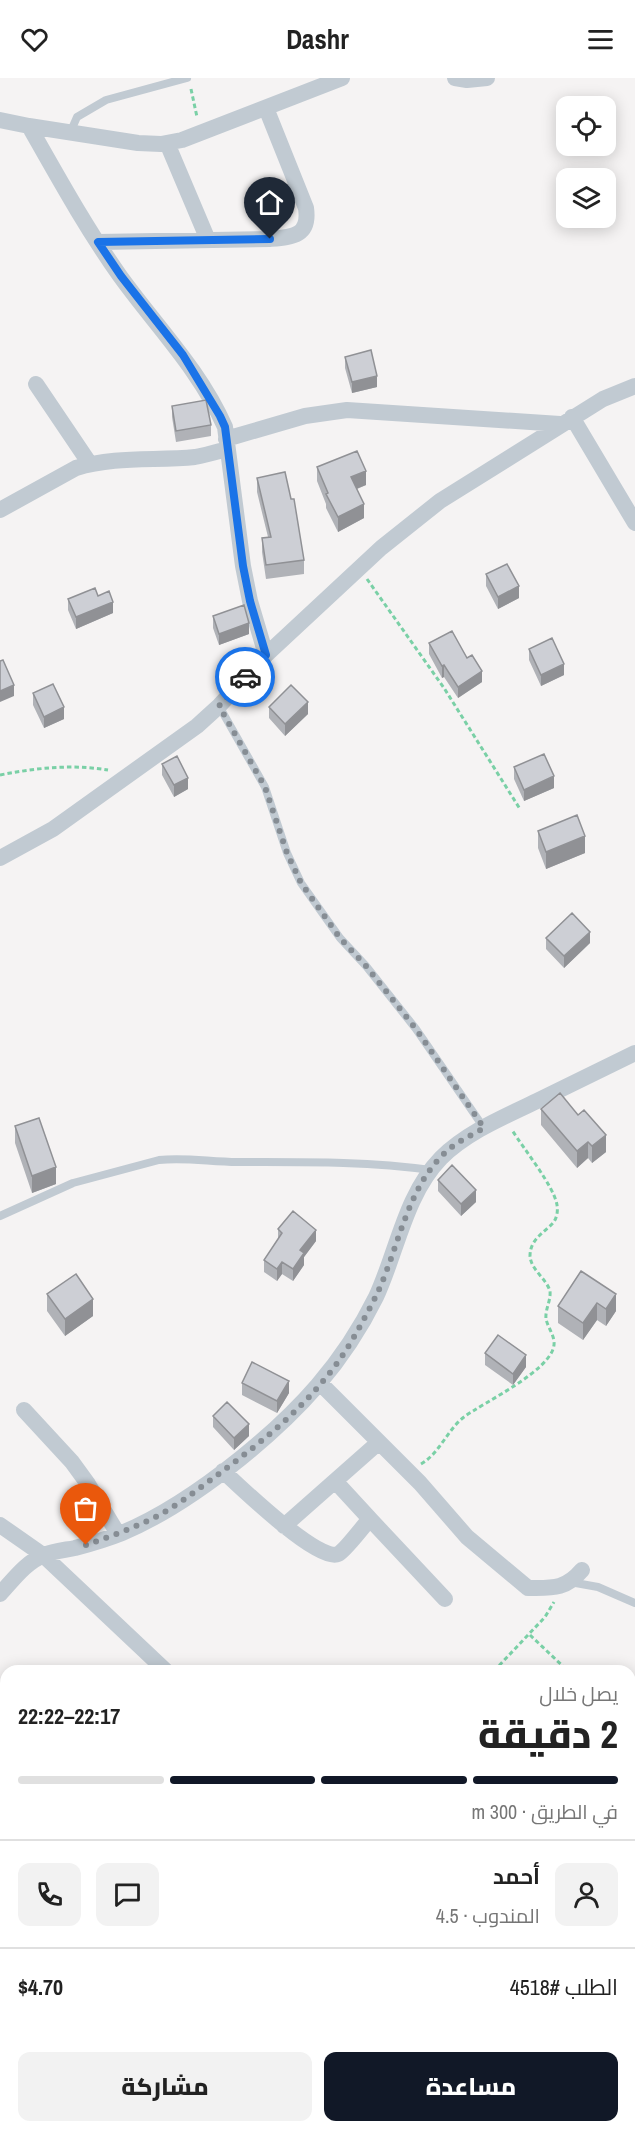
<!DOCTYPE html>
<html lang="ar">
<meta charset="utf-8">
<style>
:root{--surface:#fff;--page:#f2f2f2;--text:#222;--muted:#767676;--line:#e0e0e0;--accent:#111827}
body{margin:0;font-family:"Archivo Narrow",Cairo,sans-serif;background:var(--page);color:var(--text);direction:rtl;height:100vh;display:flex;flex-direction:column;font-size:22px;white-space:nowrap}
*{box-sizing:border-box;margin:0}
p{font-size:20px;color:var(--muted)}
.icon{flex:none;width:33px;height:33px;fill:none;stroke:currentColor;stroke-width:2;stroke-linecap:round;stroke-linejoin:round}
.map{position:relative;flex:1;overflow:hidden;direction:ltr}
.side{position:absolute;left:0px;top:1587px;width:636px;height:468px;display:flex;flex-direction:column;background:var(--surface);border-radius:18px 18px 0 0;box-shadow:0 3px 15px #0003;direction:rtl}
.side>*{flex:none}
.buttons{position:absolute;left:556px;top:18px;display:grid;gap:12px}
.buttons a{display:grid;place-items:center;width:60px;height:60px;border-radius:12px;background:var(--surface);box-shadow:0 3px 15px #0003;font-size:30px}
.pin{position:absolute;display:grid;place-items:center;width:51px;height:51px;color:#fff;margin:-62px -26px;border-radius:50% 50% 50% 0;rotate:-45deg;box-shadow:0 0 6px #0007}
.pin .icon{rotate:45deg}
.courier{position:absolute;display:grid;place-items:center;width:60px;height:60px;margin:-30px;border:4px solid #1a73e8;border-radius:50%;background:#fff;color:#222;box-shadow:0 2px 8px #0007}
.overview em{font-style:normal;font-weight:800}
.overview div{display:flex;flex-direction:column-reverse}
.overview{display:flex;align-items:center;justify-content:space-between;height:102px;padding:0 18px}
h1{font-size:39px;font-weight:800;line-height:45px}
.bar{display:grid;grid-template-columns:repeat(4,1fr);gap:9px 6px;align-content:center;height:72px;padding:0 18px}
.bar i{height:8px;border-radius:4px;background:var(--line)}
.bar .current{background:var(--accent)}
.bar p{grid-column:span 4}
.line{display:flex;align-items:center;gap:15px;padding:0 18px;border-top:2px solid var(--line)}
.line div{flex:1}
.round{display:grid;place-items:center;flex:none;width:63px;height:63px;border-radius:12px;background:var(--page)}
.button{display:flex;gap:12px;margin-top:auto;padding:12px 18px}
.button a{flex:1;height:69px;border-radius:12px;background:var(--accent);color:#fff;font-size:24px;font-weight:800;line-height:69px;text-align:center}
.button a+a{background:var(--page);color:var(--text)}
header{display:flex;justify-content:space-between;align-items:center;height:78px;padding:0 18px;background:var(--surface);font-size:27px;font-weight:800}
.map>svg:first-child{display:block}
</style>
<header><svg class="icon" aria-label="menu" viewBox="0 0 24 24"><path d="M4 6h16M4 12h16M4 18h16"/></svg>Dashr<svg class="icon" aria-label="heart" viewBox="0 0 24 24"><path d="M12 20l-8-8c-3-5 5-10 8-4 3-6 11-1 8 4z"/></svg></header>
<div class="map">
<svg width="635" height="2055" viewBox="0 0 635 2055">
<rect width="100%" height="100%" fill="#f5f3f3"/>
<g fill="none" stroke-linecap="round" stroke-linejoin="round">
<!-- path -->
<path stroke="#7ad0a6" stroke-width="3" stroke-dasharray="4.5 3" stroke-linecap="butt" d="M191 11 197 39
M367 501 444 610 520 731
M0 697C36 690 71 686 108 692
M421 1386C440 1375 447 1352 464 1339 484 1324 551 1293 554 1267 555 1258 548 1250 546 1241 545 1231 551 1223 550 1213 546 1200 531 1192 530 1178 530 1161 544 1155 553 1145 557 1140 558 1133 557 1127 554 1108 523 1070 512 1052
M530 1557 568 1593
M494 1593 545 1539 554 1524
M630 1652 635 1656"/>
<!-- service -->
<path stroke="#c1cad2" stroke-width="8" d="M70 55 77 39 106 22 187 0
M219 628 265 709 287 775 301 805 340 860 366 888 416 951 484 1050
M0 1138 73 1105 159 1082C185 1079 211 1084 237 1084 303 1084 367 1083 431 1092
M570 1504 598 1509 635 1525
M0 1928 6 1932"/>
<!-- minor -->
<path stroke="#c1cad2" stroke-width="16" d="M455 0 467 2 487 0
M0 42 29 48 138 65 161 66 182 62 342 0
M29 48C58 99 86 150 120 198 156 248 200 292 225 349L243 488 250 523 266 577
M167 65 208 162
M98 164 270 161C293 159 310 158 306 130L266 30
M36 306 90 386
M572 339 635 445
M226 361 305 338 347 332 560 346
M0 432 76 390C115 378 155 383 195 379 206 377 216 374 227 371
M0 780 53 751 197 648 219 628 266 577 381 470 440 423 603 321 635 308
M321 1306 420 1405 467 1459 528 1510C552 1510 565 1512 582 1492
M24 1332 72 1384 88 1406 118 1456
M223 1393C239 1408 319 1485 338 1476 345 1473 363 1448 370 1441L335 1403
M370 1441 445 1521
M0 1447 43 1477 166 1593
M284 1448 378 1365
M0 1516C13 1502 26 1484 44 1477 53 1473 65 1472 75 1470 90 1466 107 1461 122 1455 165 1437 205 1409 241 1380 298 1334 343 1286 376 1219 397 1174 405 1117 441 1080 467 1054 504 1039 537 1023 570 1007 603 991 635 975
M0 1830 6 1834
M630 1888H635
M0 2024 6 2023
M518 2049 526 2055
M350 2055V2049
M550 2055 553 2049"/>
</g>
<!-- wall -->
<path fill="#b0b2b7" d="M345 279 377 309 352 315 345 290Z
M172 328 211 347V358L176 364 172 339Z
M317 389 366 407 357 411 364 440 338 454 326 430V426L317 403Z
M257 400 304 482V496L266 501 262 474V460L268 459 257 414Z
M486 496 519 520 498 531 486 508Z
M98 518 113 535 76 551 68 532V521Z
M213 538 249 556 219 567 213 550Z
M429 565 467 580 482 604 458 620 444 599 442 600 429 576Z
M529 571 564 597 541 608 529 582Z
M33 615 64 641 44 650 33 627Z
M269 629 308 636 285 658 269 640Z
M162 686 188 711 174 719 162 697Z
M514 689 554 710 524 723 514 701Z
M538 753 585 775 546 791 538 770Z
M546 860 590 865 564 890 546 871Z
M541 1031 606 1074 592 1085 588 1080 577 1090 541 1047Z
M15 1048 56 1106 32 1115 15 1065Z
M438 1102 476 1124 461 1138 438 1113Z
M278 1151 316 1163 304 1179V1187L293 1203 282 1196 277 1203 264 1194V1182L278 1161Z
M581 1193 616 1233 606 1248 597 1242 583 1262 558 1245V1228Z
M47 1216 93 1238 65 1258 47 1233Z
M485 1275 526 1289 513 1307 485 1287Z
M242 1305 289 1315 277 1335 242 1317Z
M213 1338 249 1358 234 1372 213 1349Z
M635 1921V1996L630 1994V1927Z
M576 2049H630L635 2055H576Z"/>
<!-- shaded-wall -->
<path fill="#909195" d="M377 298V309L352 315V304Z
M366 393V407L351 413V399Z
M364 426V440L338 454V439Z
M519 508V520L498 531V519Z
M113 524V535L76 551V539Z
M249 545V556L219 567V556Z
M564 586V597L541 608V597Z
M444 587V599L442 600V588Z
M482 593V604L458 620V609Z
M14 607V618L0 624V613Z
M308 624V636L285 658V646Z
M64 629V641L44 650V639Z
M554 698V710L524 723V712Z
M188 700V711L174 719V707Z
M585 758V775L546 791V774Z
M590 854V865L564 890V878Z
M606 1057V1074L592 1085V1068Z
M588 1064V1080L577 1090V1073Z
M56 1089V1106L32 1115V1098Z
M476 1112V1124L461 1138V1126Z
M316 1152V1163L304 1179V1187L293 1203V1191L300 1172Z
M282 1184V1196L277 1203V1191Z
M616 1216V1233L606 1248V1231Z
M93 1221V1238L65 1258V1241Z
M597 1225V1242L583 1262V1245Z
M526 1277V1289L513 1307V1296Z
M289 1303V1315L277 1335V1323Z
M249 1346V1358L234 1372V1360Z
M631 1975V1994H630V1976Z"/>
<!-- building -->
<path fill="#cdcfd5" stroke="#909195" stroke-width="1.5" d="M371 272 377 298 352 304 345 279Z
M206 322 211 347 176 353 172 328Z
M357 373 366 393 351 399 364 426 338 439 326 416 328 415 317 389Z
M285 394 291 421H294L304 482 266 487 262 460 271 459 257 400Z
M507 486 519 508 498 519 486 496Z
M95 510 98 518 109 513 113 524 76 539 68 521Z
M244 527 249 545 219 556 213 538Z
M452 553 467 580 472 577 482 593 458 609 444 587 442 588 429 565Z
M552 560 564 586 541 597 529 571Z
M3 582 14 607 0 613V583Z
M53 606 64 629 44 639 33 615Z
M291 607 308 624 285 646 269 629Z
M544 676 554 698 524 712 514 689Z
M177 678 188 700 174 707 162 686Z
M577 737 585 758 546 774 538 753Z
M572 835 590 854 564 878 546 860Z
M560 1015 578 1037 584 1032 606 1057 592 1068 588 1064 577 1073 541 1031Z
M39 1040 56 1089 32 1098 15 1048Z
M452 1087 476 1112 461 1126 438 1102Z
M293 1133 316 1152 300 1172 304 1175 293 1191 282 1184 277 1191 264 1182 282 1155 278 1151Z
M581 1193 616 1216 606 1231 597 1225 583 1245 558 1228Z
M76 1196 93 1221 65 1241 47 1216Z
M498 1257 526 1277 513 1296 485 1275Z
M252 1284 289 1303 277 1323 242 1305Z
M227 1324 249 1346 234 1360 213 1338Z
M633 1920 635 1921V1977L630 1976V1927Z
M630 1997 635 1999V2055H618L604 2049H630Z"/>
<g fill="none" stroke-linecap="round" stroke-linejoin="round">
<!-- done -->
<path stroke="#868d94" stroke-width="6" stroke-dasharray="0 10.8" d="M86 1467C111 1458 137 1449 161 1436 182 1424 201 1409 220 1395 259 1366 298 1335 328 1297 347 1274 361 1247 375 1220 400 1170 407 1100 456 1066 465 1060 475 1055 484 1050L416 951 366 888 340 860 301 805 287 775 265 709 219 628 245 599"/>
<!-- route -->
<path stroke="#1a73e8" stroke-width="8" d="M245 599 266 577 250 523 243 488 225 349 220 338 183 277 121 198 98 164 270 161"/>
</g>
</svg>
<div class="buttons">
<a><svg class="icon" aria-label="locate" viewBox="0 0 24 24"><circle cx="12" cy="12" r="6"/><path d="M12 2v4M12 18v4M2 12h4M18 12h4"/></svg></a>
<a><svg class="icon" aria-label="layers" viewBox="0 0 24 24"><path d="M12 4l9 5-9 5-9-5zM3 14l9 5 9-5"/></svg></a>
</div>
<div class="pin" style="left:86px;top:1467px;background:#ea580c"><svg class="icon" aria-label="bag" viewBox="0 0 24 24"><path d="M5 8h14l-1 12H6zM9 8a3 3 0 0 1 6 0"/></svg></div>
<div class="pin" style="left:270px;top:161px;background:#1f2937"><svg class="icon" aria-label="home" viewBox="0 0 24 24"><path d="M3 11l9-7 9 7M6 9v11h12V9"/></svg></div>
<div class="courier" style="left:245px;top:599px"><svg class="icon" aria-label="car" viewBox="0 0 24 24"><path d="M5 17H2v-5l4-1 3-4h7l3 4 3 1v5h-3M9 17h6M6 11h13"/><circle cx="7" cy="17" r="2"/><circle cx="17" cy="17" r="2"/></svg></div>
<section class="side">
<div class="overview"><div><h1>2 دقيقة</h1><p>يصل خلال</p></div><em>22:17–22:22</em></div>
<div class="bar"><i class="current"></i><i class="current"></i><i class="current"></i><i></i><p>في الطريق · 300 m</p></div>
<div class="line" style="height:108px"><a class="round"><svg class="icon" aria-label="person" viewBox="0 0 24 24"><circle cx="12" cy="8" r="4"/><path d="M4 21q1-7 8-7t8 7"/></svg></a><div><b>أحمد</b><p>المندوب · 4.5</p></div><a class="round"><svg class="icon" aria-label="chat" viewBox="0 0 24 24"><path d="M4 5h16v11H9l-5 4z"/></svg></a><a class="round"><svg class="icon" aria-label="phone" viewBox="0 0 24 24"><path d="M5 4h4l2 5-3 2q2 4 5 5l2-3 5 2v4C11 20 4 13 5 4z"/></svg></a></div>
<div class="line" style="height:78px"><div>الطلب #4518</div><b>$4.70</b></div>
<div class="button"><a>مساعدة</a><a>مشاركة</a></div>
</section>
</div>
